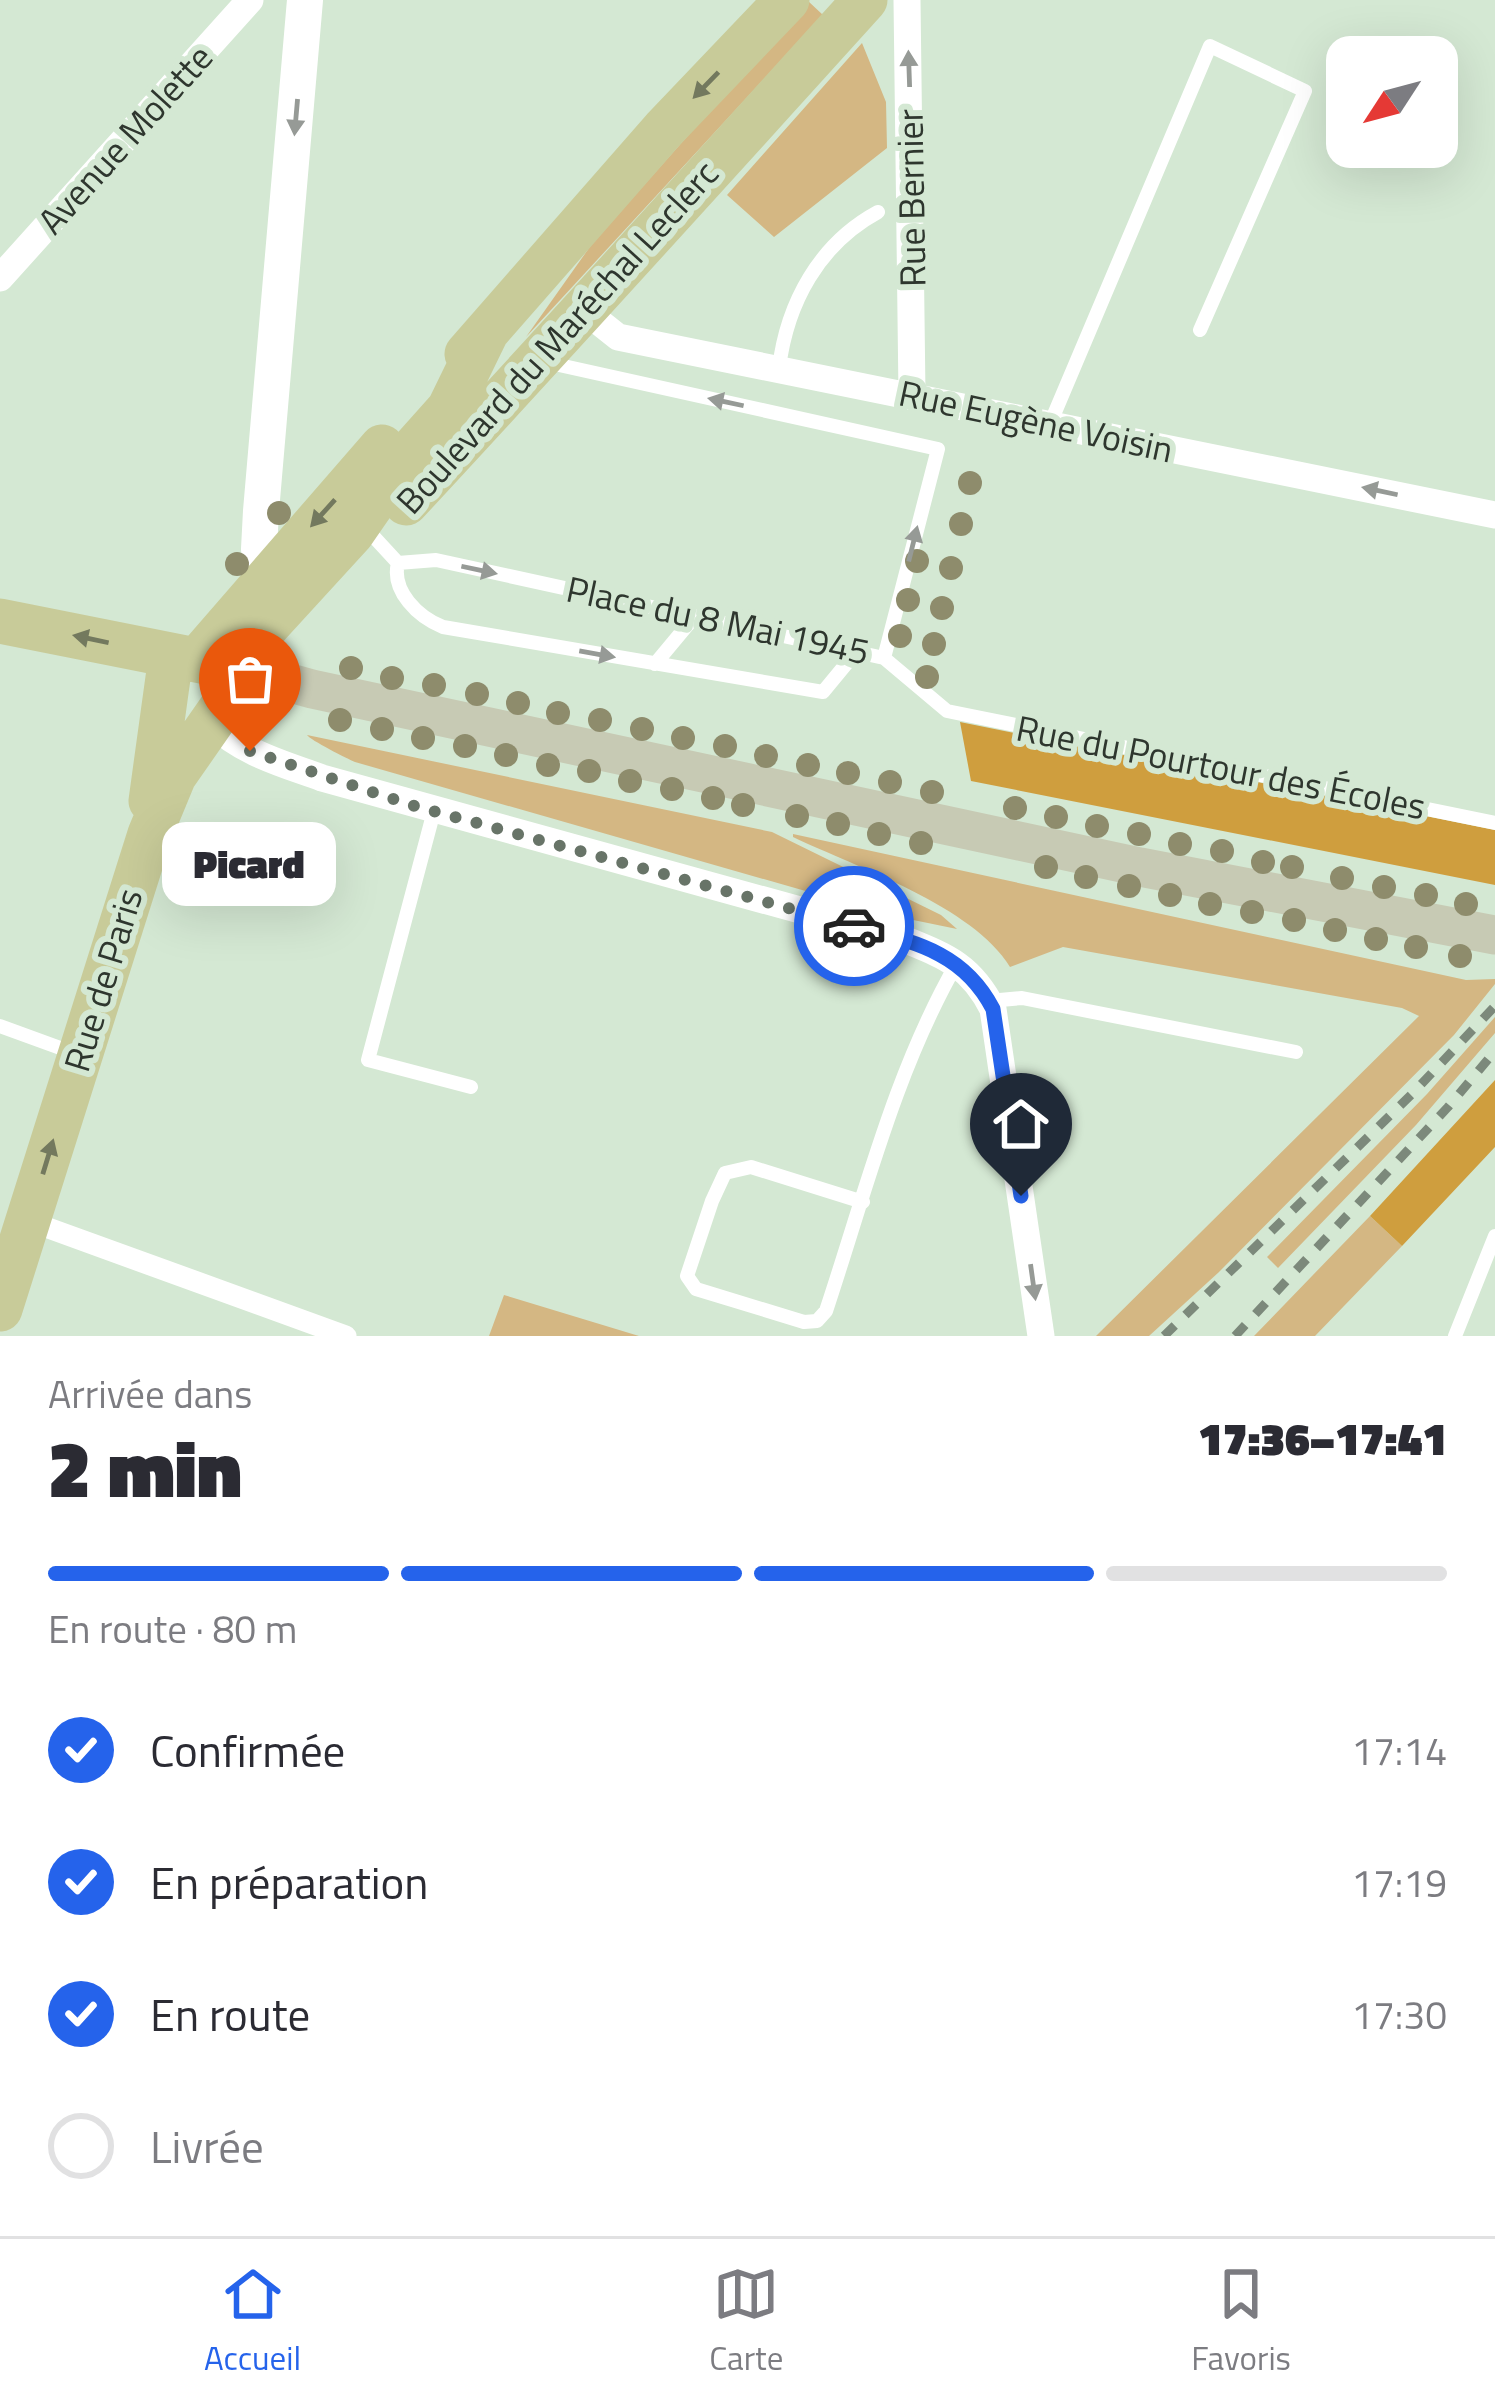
<!DOCTYPE html>
<html lang="fr">
<meta charset="utf-8">
<style>
:root{--surface:#fff;--page:#f7f7f7;--text:#2b2b33;--muted:#7c7c81;--line:#e1e1e2;--accent:#2563eb}
body{margin:0;font-family:"Titillium Web",sans-serif;background:var(--page);color:var(--text);height:100vh;display:flex;flex-direction:column;font-size:45px;white-space:nowrap}
*{box-sizing:border-box;margin:0}
p{font-size:39px;color:var(--muted)}
.icon{flex:none;width:66px;height:66px;fill:none;stroke:currentColor;stroke-width:2;stroke-linecap:round;stroke-linejoin:round}
.map{position:relative;height:1336px;overflow:hidden}
.panel{display:flex;flex-direction:column;background:var(--surface);flex:1}
.panel>*{flex:none}
.needle{width:78px;rotate:234deg}
.buttons{position:absolute;left:1326px;top:36px;display:grid;gap:24px}
.buttons a{display:grid;place-items:center;width:132px;height:132px;border-radius:24px;background:var(--surface);box-shadow:0 12px 48px #0002;font-size:60px}
.pin{position:absolute;display:grid;place-items:center;width:102px;height:102px;color:#fff;margin:-123px -51px;border-radius:50% 50% 50% 0;rotate:-45deg;box-shadow:0 0 12px #0007}
.pin .icon{rotate:45deg}
.courier{position:absolute;display:grid;place-items:center;width:120px;height:120px;margin:-60px;border:9px solid #2563eb;border-radius:50%;background:#fff;color:#222;box-shadow:0 3px 15px #0007}
.bubble{position:absolute;height:84px;border-radius:24px;background:var(--surface);box-shadow:0 12px 48px #0002;font-size:39px;font-weight:800;line-height:84px;text-align:center}
.summary em{font-style:normal;font-weight:800}
.summary div{display:flex;flex-direction:column-reverse}
.summary{display:flex;align-items:center;justify-content:space-between;height:204px;padding:0 48px}
h1{font-size:78px;font-weight:800;line-height:90px}
.bar{display:grid;grid-template-columns:repeat(4,1fr);gap:18px 12px;align-content:center;height:144px;padding:0 48px}
.bar i{height:15px;border-radius:9px;background:var(--line)}
.bar .selected{background:var(--accent)}
.bar p{grid-column:span 4}
ol{padding:0 48px;list-style:none}
li{display:flex;align-items:center;gap:36px;height:132px}
li p{margin-inline-start:auto}
li .icon{padding:12px;border-radius:50%;background:var(--accent);color:#fff;stroke-width:4}
li:last-child{color:var(--muted)}
li i{width:66px;height:66px;border:6px solid var(--line);border-radius:50%}
.menu{display:flex;justify-content:space-around;align-items:center;height:168px;border-top:3px solid var(--line);background:var(--surface);font-size:33px;color:var(--muted)}
.menu a{display:grid;justify-items:center;gap:6px}
.menu .selected{color:var(--accent)}
.map>svg:first-child{display:block}
</style>
<div class="map">
<svg width="1495" height="1336" viewBox="0 0 1495 1336">
<rect width="100%" height="100%" fill="#d4e8d3"/>
<!-- green -->
<path fill="#d4b783" d="M808 1 823 15 526 337 594 241Z
M862 43 886 102 887 148 774 237 727 195Z
M307 735 772 832 941 915 957 929 889 915 355 762C348 759 310 740 307 735Z
M793 834 1466 980 1495 979V984L1454 1035 1219 1272 1149 1336H1096L1419 1016 1402 1008 1063 947 1010 967C973 906 858 868 793 837Z
M1495 1017V1033L1416 1125 1278 1268 1267 1257 1427 1094Z
M1370 1216 1402 1246 1315 1336H1254Z
M504 1295 639 1336H489Z"/>
<!-- forest -->
<path fill="#cf9e3e" d="M960 722 1495 830V885L971 781Z
M1495 1080V1147L1402 1246 1370 1216Z"/>
<g fill="none" stroke-linecap="round" stroke-linejoin="round">
<!-- service -->
<path stroke="#fff" stroke-width="14" d="M550 363 938 449 884 658
M779 368C787 303 819 244 878 212
M1050 424 1210 46 1305 91 1200 330
M374 537 398 563 436 560 884 658 947 711 1495 823
M398 563C391 591 418 617 443 627L823 692 856 652
M655 664 695 616
M434 811 368 1060 471 1087
M989 1001 1022 998 1296 1052
M0 1026 74 1053
M863 1202 751 1167 725 1173 712 1201 687 1276 696 1289 804 1322 817 1321 826 1311C865 1194 895 1071 957 963
M1455 1336 1495 1236"/>
<!-- pedestrian -->
<path stroke="#fff" stroke-width="21" d="M40 1225 346 1336"/>
<!-- minor -->
<path stroke="#fff" stroke-width="27" d="M907 0 912 395
M0 278 250 0
M584 310 618 337 1495 515
M213 724C242 753 284 764 322 778L901 938C945 956 970 964 993 1009L1041 1336"/>
<!-- tertiary -->
<path stroke="#fff" stroke-width="36" d="M264 579 259 549 261 511 305 0"/>
<!-- secondary -->
<path stroke="#c7cab4" stroke-width="39" d="M247 671 312 689 1140 867 1495 935"/>
<!-- primary -->
<path stroke="#c8cb99" stroke-width="45" d="M467 354 664 129 787 0
M406 503C560 337 713 168 865 0
M0 621 226 666
M197 660 382 447
M151 801 171 656
M0 1309 150 834 174 776 247 671 265 628 352 533 399 465 449 409 486 333"/>
<!-- rail -->
<path stroke="#7c897b" stroke-width="9" stroke-dasharray="15 15" stroke-linecap="butt" d="M1164 1336 1412 1094 1495 1006
M1235 1336 1448 1107 1495 1051"/>
</g>
<!-- trees -->
<g fill="#8e8c6c">
<circle cx="970" cy="483" r="12"/>
<circle cx="279" cy="513" r="12"/>
<circle cx="961" cy="524" r="12"/>
<circle cx="917" cy="561" r="12"/>
<circle cx="237" cy="564" r="12"/>
<circle cx="951" cy="568" r="12"/>
<circle cx="908" cy="600" r="12"/>
<circle cx="942" cy="608" r="12"/>
<circle cx="900" cy="636" r="12"/>
<circle cx="934" cy="644" r="12"/>
<circle cx="351" cy="668" r="12"/>
<circle cx="927" cy="677" r="12"/>
<circle cx="392" cy="678" r="12"/>
<circle cx="434" cy="685" r="12"/>
<circle cx="477" cy="694" r="12"/>
<circle cx="518" cy="703" r="12"/>
<circle cx="558" cy="713" r="12"/>
<circle cx="340" cy="720" r="12"/>
<circle cx="600" cy="720" r="12"/>
<circle cx="382" cy="729" r="12"/>
<circle cx="642" cy="729" r="12"/>
<circle cx="423" cy="738" r="12"/>
<circle cx="683" cy="738" r="12"/>
<circle cx="465" cy="746" r="12"/>
<circle cx="725" cy="746" r="12"/>
<circle cx="506" cy="755" r="12"/>
<circle cx="766" cy="756" r="12"/>
<circle cx="548" cy="765" r="12"/>
<circle cx="808" cy="765" r="12"/>
<circle cx="589" cy="771" r="12"/>
<circle cx="848" cy="773" r="12"/>
<circle cx="630" cy="781" r="12"/>
<circle cx="890" cy="782" r="12"/>
<circle cx="672" cy="789" r="12"/>
<circle cx="932" cy="792" r="12"/>
<circle cx="713" cy="798" r="12"/>
<circle cx="743" cy="805" r="12"/>
<circle cx="1015" cy="808" r="12"/>
<circle cx="797" cy="816" r="12"/>
<circle cx="1056" cy="817" r="12"/>
<circle cx="838" cy="824" r="12"/>
<circle cx="1097" cy="826" r="12"/>
<circle cx="879" cy="834" r="12"/>
<circle cx="1139" cy="834" r="12"/>
<circle cx="921" cy="843" r="12"/>
<circle cx="1180" cy="844" r="12"/>
<circle cx="1222" cy="851" r="12"/>
<circle cx="1263" cy="862" r="12"/>
<circle cx="1046" cy="867" r="12"/>
<circle cx="1292" cy="867" r="12"/>
<circle cx="1086" cy="877" r="12"/>
<circle cx="1342" cy="878" r="12"/>
<circle cx="1129" cy="886" r="12"/>
<circle cx="1384" cy="887" r="12"/>
<circle cx="1170" cy="895" r="12"/>
<circle cx="1426" cy="895" r="12"/>
<circle cx="1210" cy="904" r="12"/>
<circle cx="1466" cy="904" r="12"/>
<circle cx="1252" cy="912" r="12"/>
<circle cx="1294" cy="920" r="12"/>
<circle cx="1335" cy="930" r="12"/>
<circle cx="1376" cy="939" r="12"/>
<circle cx="1416" cy="947" r="12"/>
<circle cx="1460" cy="956" r="12"/>
</g>
<!-- one-way arrows -->
<defs><path id="oneway-solid" d="M-6-.8H1V-3.2L6.5 0L1 3.2V.8H-6Z" transform="scale(3)"/></defs>
<g fill="#969a96">
<use href="#oneway-solid" transform="translate(909 69) rotate(-92)"/>
<use href="#oneway-solid" transform="translate(296 117) rotate(95)"/>
<use href="#oneway-solid" transform="translate(726 402) rotate(-168)"/>
<use href="#oneway-solid" transform="translate(1380 491) rotate(-168)"/>
<use href="#oneway-solid" transform="translate(913 544) rotate(-76)"/>
<use href="#oneway-solid" transform="translate(479 570) rotate(12)"/>
<use href="#oneway-solid" transform="translate(597 654) rotate(10)"/>
<use href="#oneway-solid" transform="translate(1033 1282) rotate(82)"/>
</g>
<g fill="#73795e">
<use href="#oneway-solid" transform="translate(706 85) rotate(134)"/>
<use href="#oneway-solid" transform="translate(323 513) rotate(132)"/>
<use href="#oneway-solid" transform="translate(91 639) rotate(-168)"/>
<use href="#oneway-solid" transform="translate(48 1157) rotate(-73)"/>
</g>
<g fill="none" stroke-linecap="round" stroke-linejoin="round">
<!-- done -->
<path stroke="#687468" stroke-width="12" stroke-dasharray="0 21.6" d="M250 751 411 805 854 926"/>
<!-- route -->
<path stroke="#2563eb" stroke-width="15" d="M854 926C913 942 963 951 993 1009L1021 1196"/>
</g>
<g text-anchor="middle" stroke-width="12" stroke-linejoin="round" paint-order="stroke">
<!-- street labels -->
<g font-size="36" fill="#2e362e" stroke="#d4e8d3">
<text transform="translate(125 139) rotate(-48)" y="13">Avenue Molette</text>
<text transform="translate(911 198) rotate(-91)" y="13">Rue Bernier</text>
<text transform="translate(557 337) rotate(-48)" y="13">Boulevard du Maréchal Leclerc</text>
<text transform="translate(1036 421) rotate(12)" y="13">Rue Eugène Voisin</text>
<text transform="translate(718 620) rotate(12)" y="13">Place du 8 Mai 1945</text>
<text transform="translate(1221 767) rotate(11)" y="13">Rue du Pourtour des Écoles</text>
<text transform="translate(103 980) rotate(-73)" y="13">Rue de Paris</text>
</g>
</g>
</svg>
<div class="buttons">
<a><svg class="needle" viewBox="-14 -14 28 28"><path d="M0-13l5 13h-10z" fill="#e53935"/><path d="M0 13l5-13h-10z" fill="#7c7c81"/></svg></a>
</div>
<div class="pin" style="left:250px;top:751px;background:#ea580c"><svg class="icon" aria-label="bag" viewBox="0 0 24 24"><path d="M5 8h14l-1 12H6zM9 8a3 3 0 0 1 6 0"/></svg></div>
<div class="pin" style="left:1021px;top:1196px;background:#1f2937"><svg class="icon" aria-label="home" viewBox="0 0 24 24"><path d="M3 11l9-7 9 7M6 9v11h12V9"/></svg></div>
<div class="courier" style="left:854px;top:926px"><svg class="icon" aria-label="car" viewBox="0 0 24 24"><path d="M5 17H2v-5l4-1 3-4h7l3 4 3 1v5h-3M9 17h6M6 11h13"/><circle cx="7" cy="17" r="2"/><circle cx="17" cy="17" r="2"/></svg></div>
<div class="bubble" style="left:162px;top:822px;width:174px">Picard</div>
</div>
<section class="panel">
<div class="summary"><div><h1>2 min</h1><p>Arrivée dans</p></div><em>17:36–17:41</em></div>
<div class="bar"><i class="selected"></i><i class="selected"></i><i class="selected"></i><i></i><p>En route · 80 m</p></div>
<ol>
<li><svg class="icon" aria-label="check" viewBox="0 0 24 24"><path d="M5 12l5 5 9-10"/></svg>Confirmée<p>17:14</p></li>
<li><svg class="icon" aria-label="check" viewBox="0 0 24 24"><path d="M5 12l5 5 9-10"/></svg>En préparation<p>17:19</p></li>
<li><svg class="icon" aria-label="check" viewBox="0 0 24 24"><path d="M5 12l5 5 9-10"/></svg>En route<p>17:30</p></li>
<li><i></i>Livrée</li>
</ol>
</section>
<nav class="menu">
<a class="selected"><svg class="icon" aria-label="home" viewBox="0 0 24 24"><path d="M3 11l9-7 9 7M6 9v11h12V9"/></svg>Accueil</a>
<a><svg class="icon" aria-label="map" viewBox="0 0 24 24"><path d="M3 6l6-2 6 2 6-2v14l-6 2-6-2-6 2zM9 4v14M15 6v14"/></svg>Carte</a>
<a><svg class="icon" aria-label="saved" viewBox="0 0 24 24"><path d="M7 4h10v16l-5-4-5 4z"/></svg>Favoris</a>
</nav>
